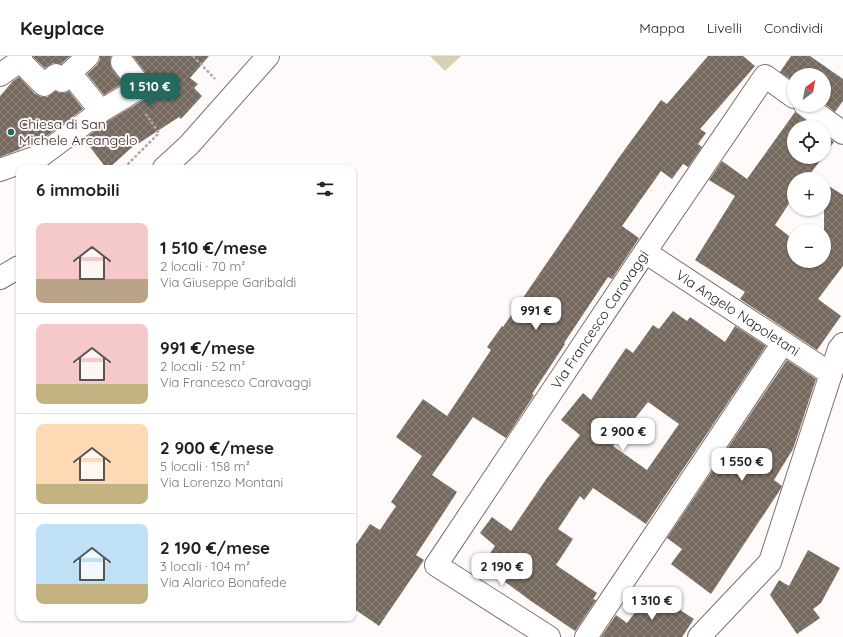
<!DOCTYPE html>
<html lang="it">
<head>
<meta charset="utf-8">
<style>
	body { margin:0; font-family:Quicksand,sans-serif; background:#f2f2f2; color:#202124; height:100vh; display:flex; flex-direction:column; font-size:15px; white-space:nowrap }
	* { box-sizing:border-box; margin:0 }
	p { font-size:13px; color:#757577 }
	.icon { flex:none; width:22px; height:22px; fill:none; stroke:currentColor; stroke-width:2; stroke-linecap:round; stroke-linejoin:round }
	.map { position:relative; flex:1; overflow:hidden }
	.panel { position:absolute; left:16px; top:109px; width:340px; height:456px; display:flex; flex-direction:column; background:#fff; border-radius:8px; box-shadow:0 1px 3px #0004 }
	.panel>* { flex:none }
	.needle { width:26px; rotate:32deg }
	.controls { position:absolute; left:787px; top:12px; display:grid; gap:8px }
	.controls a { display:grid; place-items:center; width:44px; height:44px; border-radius:50%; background:#fff; box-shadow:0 1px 3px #0004; font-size:20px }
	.price { position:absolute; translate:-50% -34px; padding:0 9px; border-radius:8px; background:#fff; color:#222; font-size:13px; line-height:26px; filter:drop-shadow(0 1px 2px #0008) }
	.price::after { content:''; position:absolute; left:50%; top:24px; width:12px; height:9px; margin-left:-6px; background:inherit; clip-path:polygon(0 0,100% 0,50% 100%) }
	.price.selected { background:#23695d; color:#fff }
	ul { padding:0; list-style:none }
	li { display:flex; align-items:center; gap:12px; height:100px; padding:0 20px }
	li+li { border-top:1px solid #e0e0e0 }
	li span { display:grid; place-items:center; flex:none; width:112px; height:80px; border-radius:8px; color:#555 }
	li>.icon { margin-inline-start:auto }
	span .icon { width:48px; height:48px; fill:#fffc; stroke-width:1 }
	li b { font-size:17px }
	h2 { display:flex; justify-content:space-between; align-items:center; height:48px; padding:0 20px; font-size:17px }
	header { display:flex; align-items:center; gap:24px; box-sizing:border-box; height:56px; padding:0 20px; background:#fff; border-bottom:1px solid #e0e0e0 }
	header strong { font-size:19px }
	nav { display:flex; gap:22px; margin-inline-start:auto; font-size:14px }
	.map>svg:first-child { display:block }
	.pitch { fill:#d9cfb3 }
	.building { fill:url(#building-cross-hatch); fill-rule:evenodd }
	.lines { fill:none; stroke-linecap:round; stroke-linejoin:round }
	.minor-casing { stroke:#806e6b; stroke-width:24 }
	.path { stroke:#afaaa9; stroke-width:2.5; stroke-dasharray:3 2; stroke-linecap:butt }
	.minor { stroke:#fff; stroke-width:22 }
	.poi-dot { fill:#23695d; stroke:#fefaf9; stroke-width:1.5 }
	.labels { text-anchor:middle; stroke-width:4; stroke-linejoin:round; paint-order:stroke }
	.poi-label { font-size:14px; fill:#2f2826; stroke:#fefaf9; text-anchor:start }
	.street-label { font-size:14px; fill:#2f2826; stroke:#fefaf9 }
</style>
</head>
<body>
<header>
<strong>Keyplace</strong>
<nav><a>Mappa</a><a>Livelli</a><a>Condividi</a></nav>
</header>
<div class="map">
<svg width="843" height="581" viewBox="0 0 843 581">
	<defs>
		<pattern id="building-cross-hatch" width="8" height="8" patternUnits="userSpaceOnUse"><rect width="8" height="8" fill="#76695e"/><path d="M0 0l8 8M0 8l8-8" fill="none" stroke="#8c827b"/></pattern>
	</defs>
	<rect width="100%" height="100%" fill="#fefaf9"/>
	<path class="pitch" d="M 430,0 L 461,0 L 445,15 Z"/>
	<g class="building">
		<path d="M 34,0 L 70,0 L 61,8 L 53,7 L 45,12 L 33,1 Z"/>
		<path d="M 100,0 L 111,0 L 110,7 L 112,13 L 123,27 L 104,39 L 87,18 L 97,9 L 100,4 Z"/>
		<path d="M 133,0 L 209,0 L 190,22 L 198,28 L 194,32 L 202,40 L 181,63 L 179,61 L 130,93 L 109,112 L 106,112 L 84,83 L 108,65 L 147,42 L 152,37 L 153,30 L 151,24 Z"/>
		<path d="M 708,0 L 743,0 L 755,10 L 700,73 L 706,77 L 698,88 L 702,91 L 688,111 L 683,108 L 672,123 L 661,115 L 622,170 L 639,182 L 612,223 L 608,221 L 564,287 L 565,288 L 532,338 L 534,339 L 506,382 L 473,361 L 432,419 L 457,436 L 416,499 L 424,504 L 379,570 L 353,552 L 353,493 L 370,468 L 380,474 L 396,450 L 391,446 L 422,400 L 396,381 L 423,343 L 447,360 L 491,294 L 487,291 L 502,270 L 503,271 L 620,100 L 661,44 L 667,48 Z"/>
		<path d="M 791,0 L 810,0 L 843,23 L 843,45 L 835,56 L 824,47 L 824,19 L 794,19 L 794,26 L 780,16 Z"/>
		<path d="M 19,21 L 35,38 L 41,41 L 47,41 L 56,35 L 59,37 L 65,37 L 69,35 L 83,53 L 36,88 L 32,89 L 30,87 L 18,94 L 0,101 L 0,40 L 13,25 Z"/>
		<path d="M 795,56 L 814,71 L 794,71 L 794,101 L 823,101 L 810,118 L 818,123 L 794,123 L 794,140 L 775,169 L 794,184 L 794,205 L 824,206 L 824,154 L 822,153 L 824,153 L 824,127 L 843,139 L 843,210 L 818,243 L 841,260 L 817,294 L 749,249 L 740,243 L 745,236 L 695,204 L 735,140 L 709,124 L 722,105 L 747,123 Z"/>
		<path d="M 824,79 L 834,86 L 824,99 Z"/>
		<path d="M 673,255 L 687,265 L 690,261 L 725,286 L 735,270 L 766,290 L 646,468 L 593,432 L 584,444 L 580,440 L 558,473 L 573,483 L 556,509 L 597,537 L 593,543 L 596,544 L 575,575 L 531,545 L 482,509 L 495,490 L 480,477 L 492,461 L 511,475 L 547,422 L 580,379 L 561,364 L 583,337 L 591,344 L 626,292 L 633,297 L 653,269 L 659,273 ZM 648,346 L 679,368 L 647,414 L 613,390 Z"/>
		<path d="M 787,304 L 816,323 L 793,393 L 774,424 L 782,430 L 780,434 L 711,538 L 671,508 L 682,493 L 667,482 Z"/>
		<path d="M 808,494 L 840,512 L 821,547 L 813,553 L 820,562 L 797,578 L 770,539 L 779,524 L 789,530 Z"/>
		<path d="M 651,535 L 694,563 L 682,581 L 601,581 L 616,559 L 627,567 Z"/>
	</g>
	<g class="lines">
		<g class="minor-casing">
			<g id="minor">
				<path d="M 20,5 L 44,29 L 56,19 L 62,25 L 70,17 L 101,55 L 141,31 L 122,6"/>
				<path d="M 70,17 L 88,0"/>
				<path d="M 0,19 L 20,5 L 21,0"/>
				<path d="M 805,49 L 843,77"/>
				<path d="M 164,112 L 189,89 L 268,0"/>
				<path d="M 0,114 L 42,99 L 101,55"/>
				<path id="s1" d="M 645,196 L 831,318"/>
				<path d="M 0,222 L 19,211"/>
				<path id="s2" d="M 549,581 L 436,509 L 645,196 L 765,20 L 794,41"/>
				<path d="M 586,581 L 783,287"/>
				<path d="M 699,581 L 770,506 L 839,293 L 843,288"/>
			</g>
		</g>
		<g class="path">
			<path d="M 193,0 L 215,23"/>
			<path d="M 124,112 L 159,77 L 145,57"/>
		</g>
		<use href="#minor" class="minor"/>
	</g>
	<circle class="poi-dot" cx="11" cy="76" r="4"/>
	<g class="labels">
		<g class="poi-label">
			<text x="19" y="73">Chiesa di San<tspan x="19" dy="16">Michele Arcangelo</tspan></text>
		</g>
		<g class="street-label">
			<text dy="5" stroke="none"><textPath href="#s1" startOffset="111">Via Angelo Napoletani</textPath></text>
			<text dy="5" stroke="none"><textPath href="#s2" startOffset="429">Via Francesco Caravaggi</textPath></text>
		</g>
	</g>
</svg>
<div class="controls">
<a><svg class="needle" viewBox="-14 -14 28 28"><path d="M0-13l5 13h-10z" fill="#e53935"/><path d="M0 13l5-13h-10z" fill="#757577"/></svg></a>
<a><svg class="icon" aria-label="locate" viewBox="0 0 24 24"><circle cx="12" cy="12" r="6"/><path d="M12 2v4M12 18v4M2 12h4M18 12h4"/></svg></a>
<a>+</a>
<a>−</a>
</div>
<b class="price selected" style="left:150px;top:51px">1 510 €</b>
<b class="price" style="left:536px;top:275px">991 €</b>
<b class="price" style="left:623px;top:396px">2 900 €</b>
<b class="price" style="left:742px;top:426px">1 550 €</b>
<b class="price" style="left:502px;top:531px">2 190 €</b>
<b class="price" style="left:652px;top:565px">1 310 €</b>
<section class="panel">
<h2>6 immobili<svg class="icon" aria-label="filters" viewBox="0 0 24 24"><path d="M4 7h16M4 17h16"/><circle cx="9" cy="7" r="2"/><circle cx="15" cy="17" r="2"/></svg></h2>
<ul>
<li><span style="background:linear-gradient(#f6c9c9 70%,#b9a48a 0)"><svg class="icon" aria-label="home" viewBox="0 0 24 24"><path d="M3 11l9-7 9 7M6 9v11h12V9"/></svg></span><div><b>1 510 €/mese</b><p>2 locali · 70 m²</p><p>Via Giuseppe Garibaldi</p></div></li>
<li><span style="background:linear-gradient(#f6c9c9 75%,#c2b280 0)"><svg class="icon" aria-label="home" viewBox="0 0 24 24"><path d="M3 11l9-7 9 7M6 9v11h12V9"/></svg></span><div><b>991 €/mese</b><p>2 locali · 52 m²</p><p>Via Francesco Caravaggi</p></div></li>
<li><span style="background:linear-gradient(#ffd9b3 75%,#c2b280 0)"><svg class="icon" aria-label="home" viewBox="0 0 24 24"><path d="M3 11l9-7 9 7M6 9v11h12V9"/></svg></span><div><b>2 900 €/mese</b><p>5 locali · 158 m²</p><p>Via Lorenzo Montani</p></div></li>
<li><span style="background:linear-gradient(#bfe0f5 75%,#c2b280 0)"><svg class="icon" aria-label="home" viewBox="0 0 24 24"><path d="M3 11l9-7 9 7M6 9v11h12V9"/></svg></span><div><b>2 190 €/mese</b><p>3 locali · 104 m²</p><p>Via Alarico Bonafede</p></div></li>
</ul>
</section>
</div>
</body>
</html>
